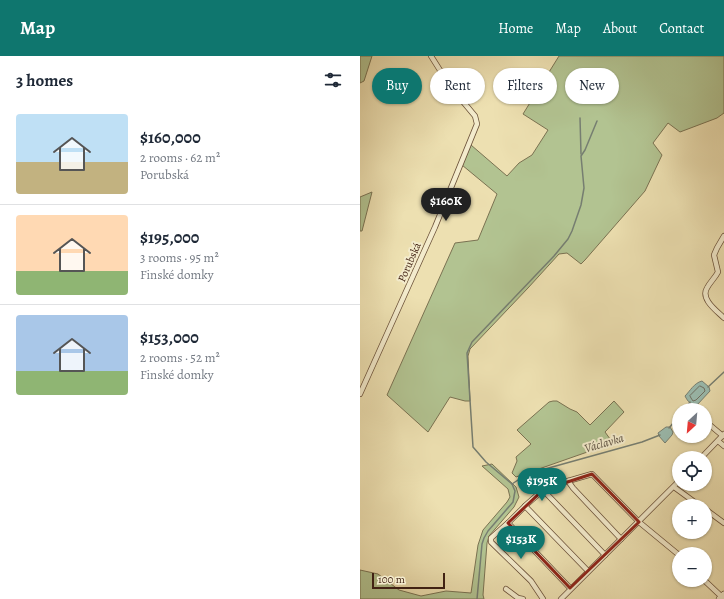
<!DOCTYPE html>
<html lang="en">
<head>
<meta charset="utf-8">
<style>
	body { margin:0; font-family:Alegreya,serif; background:#f6f6f7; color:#1f2937; height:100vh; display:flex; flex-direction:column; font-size:15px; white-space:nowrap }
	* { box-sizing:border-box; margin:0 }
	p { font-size:13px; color:#747a83 }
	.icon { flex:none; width:22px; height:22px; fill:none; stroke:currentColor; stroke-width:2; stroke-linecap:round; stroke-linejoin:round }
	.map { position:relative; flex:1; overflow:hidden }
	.drawer { display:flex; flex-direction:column; background:#fff; width:360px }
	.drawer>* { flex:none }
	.banner { position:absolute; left:12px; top:12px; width:292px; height:36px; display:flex; gap:8px }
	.needle { width:26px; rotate:206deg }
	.controls { position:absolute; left:312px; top:347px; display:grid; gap:8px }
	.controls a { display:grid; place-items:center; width:40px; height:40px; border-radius:50%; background:#fff; box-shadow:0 1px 3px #0004; font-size:20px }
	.scale { position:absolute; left:12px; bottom:10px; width:73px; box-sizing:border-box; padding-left:4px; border:2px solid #412213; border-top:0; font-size:11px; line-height:14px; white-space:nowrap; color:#412213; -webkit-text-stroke:3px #f3ebcc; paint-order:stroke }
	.price { position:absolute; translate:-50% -34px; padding:0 9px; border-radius:14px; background:#0f766e; color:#fff; font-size:13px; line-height:26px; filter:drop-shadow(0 1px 2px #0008) }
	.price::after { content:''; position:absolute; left:50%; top:24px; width:12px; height:9px; margin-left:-6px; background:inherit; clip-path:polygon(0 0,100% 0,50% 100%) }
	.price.active { background:#222; color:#fff }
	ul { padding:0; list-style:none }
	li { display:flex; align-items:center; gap:12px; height:100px; padding:0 16px }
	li+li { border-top:1px solid #e0e1e3 }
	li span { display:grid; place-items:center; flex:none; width:112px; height:80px; border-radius:4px; color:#555 }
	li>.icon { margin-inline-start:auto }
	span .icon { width:48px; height:48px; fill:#fffc; stroke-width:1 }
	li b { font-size:17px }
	h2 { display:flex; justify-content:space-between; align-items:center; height:48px; padding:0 16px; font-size:17px }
	.pill { padding:0 14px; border-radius:18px; background:#fff; box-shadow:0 1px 3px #0004; font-size:14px; line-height:36px }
	.pill.active { background:#0f766e; color:#fff }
	header { display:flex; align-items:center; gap:24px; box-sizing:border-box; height:56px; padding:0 20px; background:#0f766e; color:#fff }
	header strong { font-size:19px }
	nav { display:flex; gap:22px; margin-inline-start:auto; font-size:14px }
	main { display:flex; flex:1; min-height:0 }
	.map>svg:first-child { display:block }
	.green { fill:#b2c391; stroke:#7a7252 }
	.water { fill:#9abcb0; stroke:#767e71 }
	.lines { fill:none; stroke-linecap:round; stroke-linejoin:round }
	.shore { stroke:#6e6f62; stroke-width:1 }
	.stream { stroke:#767e71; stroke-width:1.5 }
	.street-casing { stroke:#6c523a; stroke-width:6 }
	.secondary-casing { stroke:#412213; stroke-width:8 }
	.street { stroke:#f3ebcc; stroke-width:4.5 }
	.secondary { stroke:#f3ebcc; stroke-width:7 }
	.marked { fill:none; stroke:#8f2418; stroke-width:3; stroke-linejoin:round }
	.labels { text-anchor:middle; stroke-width:4; stroke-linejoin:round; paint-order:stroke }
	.street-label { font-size:11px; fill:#412213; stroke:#f3ebcc }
	.water-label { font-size:12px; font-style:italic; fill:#5c5042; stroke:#f3ebcc }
</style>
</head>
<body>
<header>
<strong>Map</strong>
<nav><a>Home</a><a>Map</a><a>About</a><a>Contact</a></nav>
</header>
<main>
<section class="drawer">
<h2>3 homes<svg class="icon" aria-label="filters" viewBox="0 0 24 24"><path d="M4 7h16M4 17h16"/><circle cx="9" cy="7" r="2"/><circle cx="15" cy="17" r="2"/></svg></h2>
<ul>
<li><span style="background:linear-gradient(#bfe0f5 60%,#c2b280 0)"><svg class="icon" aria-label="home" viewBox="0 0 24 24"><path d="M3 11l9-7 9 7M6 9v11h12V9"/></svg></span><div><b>$160,000</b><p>2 rooms · 62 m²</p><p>Porubská</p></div></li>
<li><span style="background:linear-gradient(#ffd9b3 70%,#8fb573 0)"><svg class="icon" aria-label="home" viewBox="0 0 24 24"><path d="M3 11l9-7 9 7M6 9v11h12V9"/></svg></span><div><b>$195,000</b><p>3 rooms · 95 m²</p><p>Finské domky</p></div></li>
<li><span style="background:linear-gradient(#a9c7e8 70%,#8fb573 0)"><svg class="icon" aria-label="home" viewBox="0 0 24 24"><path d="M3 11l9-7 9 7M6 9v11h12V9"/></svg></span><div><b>$153,000</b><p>2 rooms · 52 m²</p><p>Finské domky</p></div></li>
</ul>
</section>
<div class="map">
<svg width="364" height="543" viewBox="0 0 364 543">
	<rect width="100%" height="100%" fill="#ede0b1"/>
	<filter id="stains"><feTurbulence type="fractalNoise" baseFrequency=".005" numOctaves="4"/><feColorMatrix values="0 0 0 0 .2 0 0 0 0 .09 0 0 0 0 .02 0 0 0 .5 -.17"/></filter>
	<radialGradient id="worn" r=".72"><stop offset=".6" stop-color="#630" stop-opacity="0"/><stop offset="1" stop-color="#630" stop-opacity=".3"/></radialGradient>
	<g class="green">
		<path d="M 0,0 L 12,0 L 4,25 L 0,27 Z"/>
		<path d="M 199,0 L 364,0 L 364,57 L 357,62 L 320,76 L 308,67 L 293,87 L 302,99 L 285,135 L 225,204 L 221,208 L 207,197 L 199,198 L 168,232 L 110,293 L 108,300 L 110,345 L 105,345 L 90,341 L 68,376 L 27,339 L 95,187 L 118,184 L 137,138 L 102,109 L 111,89 L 147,120 L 159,107 L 172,99 L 188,74 L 163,58 Z"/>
		<path d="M 12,136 L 2,175 L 0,175 L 0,141 Z"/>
		<path d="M 193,345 L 197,345 L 210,353 L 217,356 L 230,369 L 254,345 L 264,356 L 245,376 L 253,387 L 156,421 L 152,417 L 157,405 L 156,401 L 171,388 L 157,374 L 189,346 Z"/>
		<path d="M 132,408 L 156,431 L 159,441 L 154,451 L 129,480 L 127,487 L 123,539 L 124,543 L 0,543 L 0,514 L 18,518 L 39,534 L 61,540 L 86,535 L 111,537 L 118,489 L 123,474 L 147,446 L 150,441 L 148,433 L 122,410 Z"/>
	</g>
	<g class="water">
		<path d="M 342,325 L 349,331 L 350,335 L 337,349 C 331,349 328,346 325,340 C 330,335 334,327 342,325 Z"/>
		<path d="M 306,371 L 310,371 L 313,376 L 312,379 L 305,387 L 299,380 L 298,377 Z"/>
	</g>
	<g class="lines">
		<path class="shore" d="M 340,330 L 344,332 L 345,335 L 336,344 L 333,345 L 331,342 L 330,340 Z"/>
		<g class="stream">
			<path d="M 220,62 L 221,98"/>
			<path d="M 348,331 L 364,316"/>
			<path d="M 324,354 L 330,346"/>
			<path d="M 309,372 L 319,360"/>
			<path d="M 152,428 L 126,406 L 113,391 L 107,297 L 112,286 L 194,200 L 208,183 L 212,175 L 221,149 L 224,132 L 221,100 L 225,94 L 237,65"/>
			<path d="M 117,543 L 122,488 L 124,482 L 128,475 L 153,446 L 155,435 L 152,428 L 167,418 L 282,386 L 300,379"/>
		</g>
		<g class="street-casing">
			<g id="street">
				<path d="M 364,180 L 357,192 L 354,199 L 358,216 C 355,222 350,226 347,232 C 340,243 357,255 364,262"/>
				<path d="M 0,338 L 75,171 L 117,68 L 115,60 L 90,30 L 71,0"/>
				<path d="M 345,365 L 363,380"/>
				<path d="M 358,385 L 364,390"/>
				<path d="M 341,402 L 364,378"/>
				<path d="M 208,425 L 213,432 L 261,483"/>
				<path d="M 314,431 L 340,450"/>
				<path d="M 183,434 L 245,499"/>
				<path d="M 165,450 L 228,515"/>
				<path d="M 345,453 L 364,467"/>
				<path d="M 148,467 L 131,482 L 131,486 L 171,525 L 183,543"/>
				<path d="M 344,524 L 362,541"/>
				<path d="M 210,532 L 148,467 L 166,449 L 183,434 L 208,425 L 232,418 L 279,466 L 319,499"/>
				<path d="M 146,533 L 158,542 L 163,543"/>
				<path d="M 201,543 L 319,425"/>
			</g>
		</g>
		<g class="secondary-casing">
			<path id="secondary" d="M 360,543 L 364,539"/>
		</g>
		<use href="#street" class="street"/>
		<use href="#secondary" class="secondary"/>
	</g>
	<path class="marked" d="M 232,418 L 279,466 L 210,532 L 148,467 L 183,434 Z"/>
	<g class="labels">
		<g class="street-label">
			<text transform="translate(49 206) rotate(-66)" y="4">Porubská</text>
		</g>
		<g class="water-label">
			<text transform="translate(244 387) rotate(-16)" y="4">Václavka</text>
		</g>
	</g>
	<rect width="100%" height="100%" filter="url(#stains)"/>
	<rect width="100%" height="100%" fill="url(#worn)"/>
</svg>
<div class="controls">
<a><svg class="needle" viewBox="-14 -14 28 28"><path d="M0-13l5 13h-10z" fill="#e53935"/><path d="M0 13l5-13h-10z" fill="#747a83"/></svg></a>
<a><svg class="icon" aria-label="locate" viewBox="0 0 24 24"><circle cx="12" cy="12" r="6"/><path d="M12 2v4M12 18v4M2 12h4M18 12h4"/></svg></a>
<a>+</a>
<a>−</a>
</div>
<div class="scale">100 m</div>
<b class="price active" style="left:86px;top:166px">$160K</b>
<b class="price" style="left:182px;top:446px">$195K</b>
<b class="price" style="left:161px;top:504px">$153K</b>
<div class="banner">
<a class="pill active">Buy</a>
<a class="pill">Rent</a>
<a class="pill">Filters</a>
<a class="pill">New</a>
</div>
</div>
</main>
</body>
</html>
